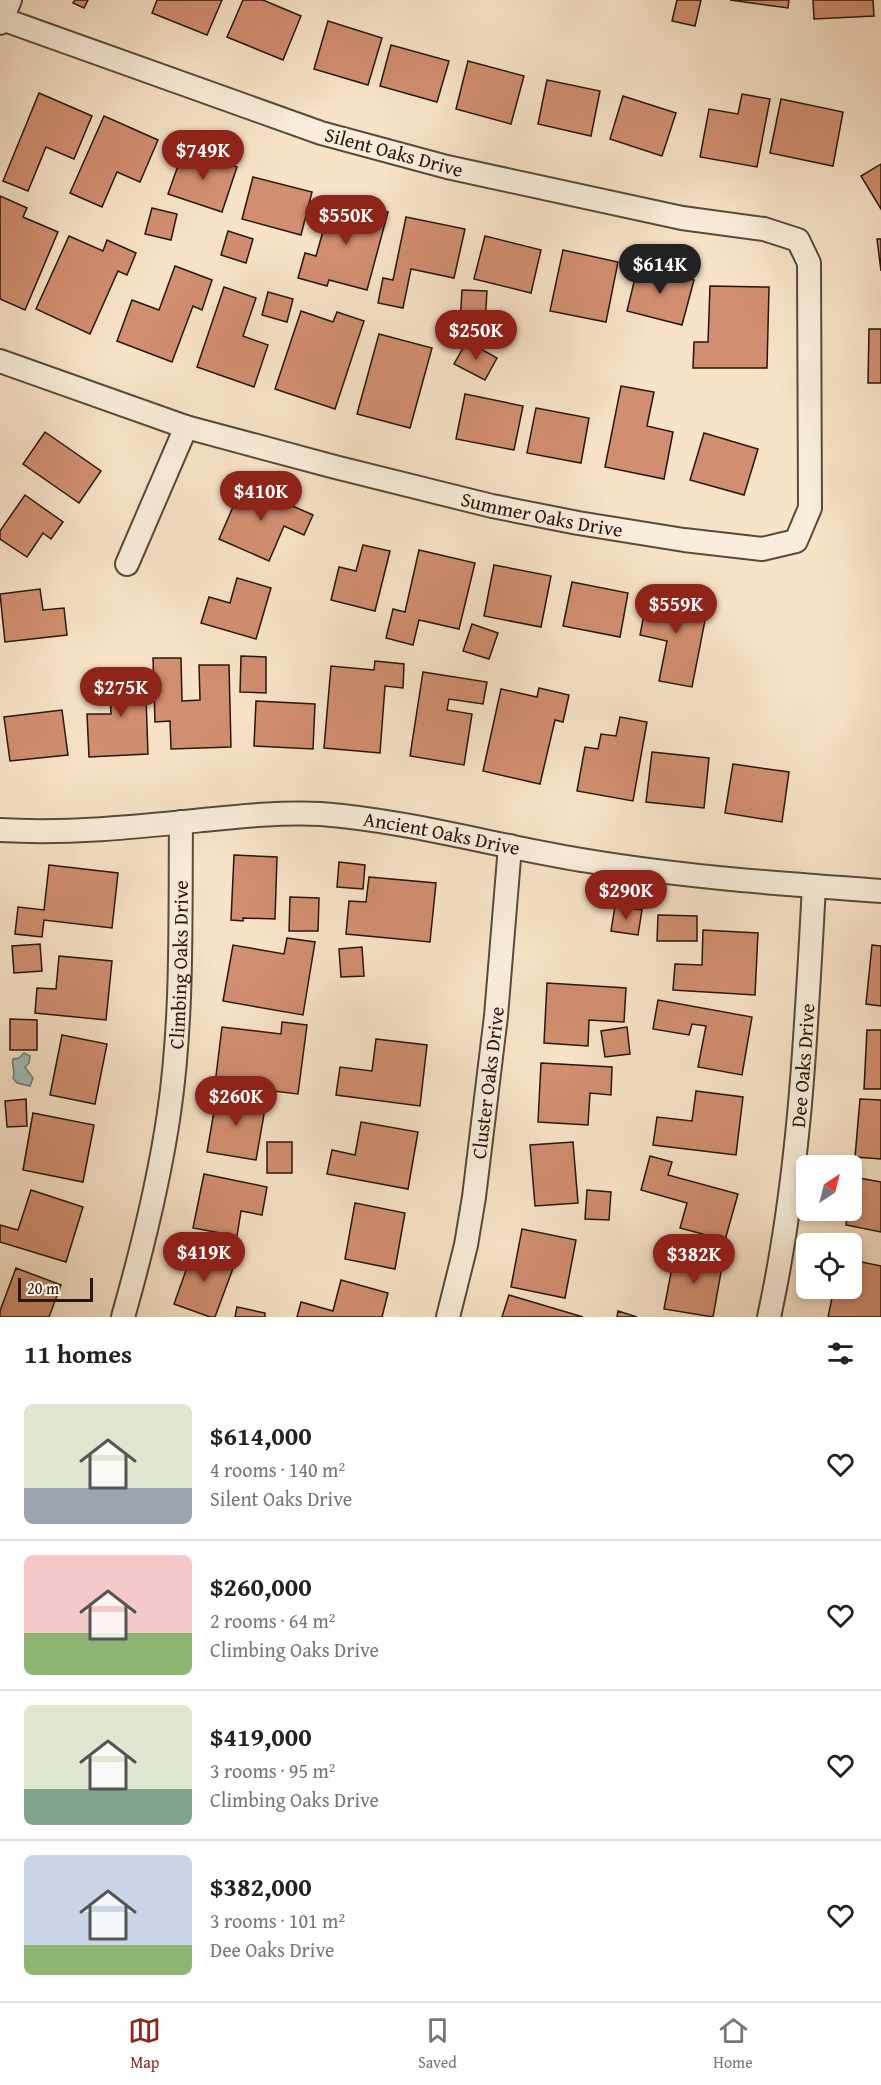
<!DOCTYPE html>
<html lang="en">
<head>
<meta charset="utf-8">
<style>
	body { margin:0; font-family:"Gentium Book Plus",serif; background:#f6f6f6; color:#222; height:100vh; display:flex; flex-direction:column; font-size:22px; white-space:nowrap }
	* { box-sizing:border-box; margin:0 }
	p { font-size:20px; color:#767676 }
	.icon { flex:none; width:33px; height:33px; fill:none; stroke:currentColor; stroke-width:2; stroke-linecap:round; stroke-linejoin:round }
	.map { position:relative; height:1317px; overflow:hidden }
	.details { display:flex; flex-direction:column; background:#fff; flex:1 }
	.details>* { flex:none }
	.needle { width:39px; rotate:35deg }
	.tools { position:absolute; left:796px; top:1155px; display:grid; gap:12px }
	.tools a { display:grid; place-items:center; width:66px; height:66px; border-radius:9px; background:#fff; box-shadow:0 3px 9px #0003; font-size:30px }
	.scale { position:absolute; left:18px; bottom:15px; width:75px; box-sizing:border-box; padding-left:6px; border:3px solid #261709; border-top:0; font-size:16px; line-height:21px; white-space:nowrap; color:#261709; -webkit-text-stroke:4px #faeddb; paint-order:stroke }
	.price { position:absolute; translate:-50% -51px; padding:0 14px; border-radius:21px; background:#8f2418; color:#fff; font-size:20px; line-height:39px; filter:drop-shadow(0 2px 3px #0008) }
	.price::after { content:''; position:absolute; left:50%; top:36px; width:18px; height:14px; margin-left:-9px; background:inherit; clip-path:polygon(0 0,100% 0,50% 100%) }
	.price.on { background:#222; color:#fff }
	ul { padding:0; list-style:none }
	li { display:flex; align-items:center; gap:18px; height:150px; padding:0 24px }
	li+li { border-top:2px solid #e0e0e0 }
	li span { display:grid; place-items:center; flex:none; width:168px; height:120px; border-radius:9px; color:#555 }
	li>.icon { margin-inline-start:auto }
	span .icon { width:72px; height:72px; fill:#fffc; stroke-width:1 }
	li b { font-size:26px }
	h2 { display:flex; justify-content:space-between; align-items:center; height:72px; padding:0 24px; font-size:26px }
	.tabs { display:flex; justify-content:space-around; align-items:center; height:84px; border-top:2px solid #e0e0e0; background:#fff; font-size:16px; color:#767676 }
	.tabs a { display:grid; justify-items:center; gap:3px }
	.tabs .on { color:#8f2418 }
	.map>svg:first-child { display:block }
	.water { fill:#9fbdbd; stroke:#6f7b75; stroke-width:1.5 }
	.building { fill:#d18e70; stroke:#261709; stroke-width:1.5 }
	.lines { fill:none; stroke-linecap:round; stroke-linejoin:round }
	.minor-casing { stroke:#5a4a39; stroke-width:26 }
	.minor { stroke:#faeddb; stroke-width:22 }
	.labels { text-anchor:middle; stroke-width:4.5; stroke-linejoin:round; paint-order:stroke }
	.street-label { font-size:20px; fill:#261709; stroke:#faeddb }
</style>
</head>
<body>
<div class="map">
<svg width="881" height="1317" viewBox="0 0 881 1317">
	<rect width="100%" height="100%" fill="#f8e3c8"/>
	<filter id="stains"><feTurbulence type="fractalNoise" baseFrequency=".00333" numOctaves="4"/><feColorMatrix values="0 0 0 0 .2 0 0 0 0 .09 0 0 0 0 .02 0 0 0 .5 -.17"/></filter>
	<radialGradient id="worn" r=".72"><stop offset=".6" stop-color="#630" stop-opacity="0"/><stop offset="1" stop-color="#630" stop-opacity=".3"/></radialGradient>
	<path class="water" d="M 24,1053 L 30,1056 L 29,1063 L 25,1067 L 33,1078 L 30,1086 L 17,1083 L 13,1078 C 16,1071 11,1066 13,1059 L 19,1058 Z"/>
	<g class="building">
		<path d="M 75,0 L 88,0 L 84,8 L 73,3 Z"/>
		<path d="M 157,0 L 222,0 L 207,35 L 152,13 Z"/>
		<path d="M 243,0 L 263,0 L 301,16 L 283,60 L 227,37 Z"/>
		<path d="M 677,0 L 701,0 L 695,26 L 672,21 Z"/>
		<path d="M 730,0 L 789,0 L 788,8 Z"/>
		<path d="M 813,0 L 873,0 L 874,16 L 814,19 Z"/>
		<path d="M 328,21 L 382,38 L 368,85 L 314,69 Z"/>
		<path d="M 391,45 L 449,61 L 437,102 L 380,86 Z"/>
		<path d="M 468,61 L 524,76 L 511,124 L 456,109 Z"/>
		<path d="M 547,80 L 600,91 L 591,136 L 538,124 Z"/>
		<path d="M 39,93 L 92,116 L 74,159 L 46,147 L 28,191 L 3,181 Z"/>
		<path d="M 742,94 L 770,99 L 757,167 L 700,157 L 709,109 L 738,114 Z"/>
		<path d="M 623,96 L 676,113 L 662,156 L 610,139 Z"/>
		<path d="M 781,99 L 843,112 L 833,166 L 770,153 Z"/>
		<path d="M 104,116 L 158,140 L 140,182 L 117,172 L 102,207 L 70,193 Z"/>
		<path d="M 184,149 L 237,167 L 222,212 L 168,194 Z"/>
		<path d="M 881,164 L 881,209 L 861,176 Z"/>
		<path d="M 253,177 L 312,192 L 301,235 L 242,219 Z"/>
		<path d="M 0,196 L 27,208 L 23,217 L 58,232 L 25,310 L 0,299 Z"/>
		<path d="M 333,196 L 388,212 L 367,290 L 329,280 L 327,286 L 298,278 L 305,253 L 316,256 Z"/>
		<path d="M 152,208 L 177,214 L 171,240 L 145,234 Z"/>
		<path d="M 406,217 L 465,229 L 454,278 L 411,269 L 403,308 L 378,303 L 383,278 L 393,280 Z"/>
		<path d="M 228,231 L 253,239 L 246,263 L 221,255 Z"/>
		<path d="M 69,236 L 103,251 L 107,240 L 136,253 L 127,275 L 118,271 L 90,334 L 36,309 Z"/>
		<path d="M 485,236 L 541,250 L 531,293 L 474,279 Z"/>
		<path d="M 877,239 L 881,239 L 881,271 Z"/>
		<path d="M 563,250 L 618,262 L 606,322 L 550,311 Z"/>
		<path d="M 175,266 L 212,280 L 202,310 L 193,306 L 172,362 L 117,341 L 132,300 L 159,310 Z"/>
		<path d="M 638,266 L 694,280 L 682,325 L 627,311 Z"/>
		<path d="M 710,286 L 769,287 L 767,368 L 693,368 L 694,342 L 708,342 Z"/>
		<path d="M 224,287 L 256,298 L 243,336 L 268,345 L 254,387 L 197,367 Z"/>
		<path d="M 462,290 L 487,291 L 485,324 L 460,323 Z"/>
		<path d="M 268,292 L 293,299 L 287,322 L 262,315 Z"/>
		<path d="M 301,311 L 333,322 L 337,312 L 364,321 L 335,409 L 275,389 Z"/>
		<path d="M 869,329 L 881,329 L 881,383 L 868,383 Z"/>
		<path d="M 379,334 L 432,348 L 410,428 L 357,414 Z"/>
		<path d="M 467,341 L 497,358 L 485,380 L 454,364 Z"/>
		<path d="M 621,386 L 654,392 L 647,426 L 673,432 L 664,479 L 605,467 Z"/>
		<path d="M 465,394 L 523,406 L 514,450 L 456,439 Z"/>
		<path d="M 536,408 L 589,418 L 581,463 L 527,453 Z"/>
		<path d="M 45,432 L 101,471 L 79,503 L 23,464 Z"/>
		<path d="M 704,433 L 758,449 L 744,495 L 690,480 Z"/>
		<path d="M 243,484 L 313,515 L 304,535 L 284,526 L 269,561 L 219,539 Z"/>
		<path d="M 25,495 L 63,522 L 51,539 L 43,533 L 27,557 L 0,539 L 0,531 Z"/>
		<path d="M 363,545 L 390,551 L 375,611 L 331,600 L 339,567 L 356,571 Z"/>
		<path d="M 419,550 L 475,563 L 459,629 L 419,620 L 413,645 L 386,638 L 393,609 L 405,612 Z"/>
		<path d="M 494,565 L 551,576 L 541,627 L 484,616 Z"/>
		<path d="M 237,578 L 271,588 L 256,639 L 201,623 L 209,597 L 230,603 Z"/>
		<path d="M 572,582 L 628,593 L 620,637 L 563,626 Z"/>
		<path d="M 40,589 L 43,610 L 64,608 L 67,635 L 5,642 L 0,594 Z"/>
		<path d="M 648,594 L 708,605 L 692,687 L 659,681 L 667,641 L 640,635 Z"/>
		<path d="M 472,624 L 498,633 L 489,659 L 463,651 Z"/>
		<path d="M 241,656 L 266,657 L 266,693 L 240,692 Z"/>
		<path d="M 153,658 L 181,658 L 182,701 L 200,700 L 199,665 L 229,665 L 231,747 L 171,749 L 170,721 L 155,722 Z"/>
		<path d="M 375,661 L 404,664 L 403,688 L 385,686 L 380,753 L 324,748 L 331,666 L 374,670 Z"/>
		<path d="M 145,670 L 148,754 L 89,757 L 87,714 L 111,714 L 109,672 Z"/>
		<path d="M 423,672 L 487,682 L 483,704 L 449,699 L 447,710 L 472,714 L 464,765 L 410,756 Z"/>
		<path d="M 539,688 L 569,695 L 563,722 L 555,720 L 540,784 L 483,771 L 501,689 L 537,697 Z"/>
		<path d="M 256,701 L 315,704 L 313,749 L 254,746 Z"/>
		<path d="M 62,710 L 68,755 L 10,761 L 4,717 Z"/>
		<path d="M 620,717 L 647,722 L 633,801 L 577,791 L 585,747 L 598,749 L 601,734 L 616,736 Z"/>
		<path d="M 652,752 L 709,758 L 704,808 L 646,802 Z"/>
		<path d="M 733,764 L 789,772 L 782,822 L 725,813 Z"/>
		<path d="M 234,855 L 277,857 L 275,919 L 243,918 L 243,921 L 231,920 Z"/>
		<path d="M 339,862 L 365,865 L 363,889 L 337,887 Z"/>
		<path d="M 49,865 L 118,873 L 112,928 L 44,920 L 42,937 L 15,934 L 18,907 L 44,910 Z"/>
		<path d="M 369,877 L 436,883 L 430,942 L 346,934 L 349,901 L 366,902 Z"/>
		<path d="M 290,897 L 319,898 L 318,931 L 289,931 Z"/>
		<path d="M 615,906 L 642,910 L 638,935 L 611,931 Z"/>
		<path d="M 658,915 L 697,916 L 697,941 L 657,941 Z"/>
		<path d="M 703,930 L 758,933 L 755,995 L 673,990 L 675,964 L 702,965 Z"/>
		<path d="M 287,938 L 315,942 L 303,1015 L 223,1001 L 233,945 L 284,954 Z"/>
		<path d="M 40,944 L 42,971 L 14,973 L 12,946 Z"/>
		<path d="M 872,945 L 881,946 L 881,1006 L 866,1004 Z"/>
		<path d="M 362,947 L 364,976 L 341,977 L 339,949 Z"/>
		<path d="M 59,956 L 112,961 L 106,1020 L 35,1013 L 37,988 L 56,989 Z"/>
		<path d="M 547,983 L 626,988 L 624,1022 L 589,1020 L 588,1046 L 544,1043 Z"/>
		<path d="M 658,1000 L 752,1017 L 742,1075 L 698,1067 L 706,1026 L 692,1024 L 689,1035 L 653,1029 Z"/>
		<path d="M 10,1019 L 37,1020 L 37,1050 L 10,1050 Z"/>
		<path d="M 282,1022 L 307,1025 L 298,1094 L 215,1084 L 222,1027 L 281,1034 Z"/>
		<path d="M 627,1027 L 630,1054 L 605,1057 L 601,1031 Z"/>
		<path d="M 867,1030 L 881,1030 L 881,1089 L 864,1089 Z"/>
		<path d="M 62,1035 L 107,1044 L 95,1104 L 50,1095 Z"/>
		<path d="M 376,1039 L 427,1045 L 420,1106 L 336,1095 L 340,1067 L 372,1071 Z"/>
		<path d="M 541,1063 L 612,1067 L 611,1095 L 590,1093 L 588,1125 L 538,1122 Z"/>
		<path d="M 696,1091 L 743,1097 L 736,1155 L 653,1145 L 657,1117 L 692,1121 Z"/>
		<path d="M 217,1094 L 266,1103 L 256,1160 L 207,1152 Z"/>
		<path d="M 26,1099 L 27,1126 L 7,1127 L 5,1101 Z"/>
		<path d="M 860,1099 L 881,1100 L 881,1159 L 855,1157 Z"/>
		<path d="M 33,1113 L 94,1125 L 83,1182 L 23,1170 Z"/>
		<path d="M 361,1122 L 418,1132 L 408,1189 L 327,1174 L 332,1150 L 355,1155 Z"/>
		<rect x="267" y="1142" width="25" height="31"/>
		<path d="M 573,1142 L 578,1203 L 535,1206 L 530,1145 Z"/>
		<path d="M 650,1156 L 672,1162 L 668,1175 L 738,1194 L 725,1240 L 680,1228 L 687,1203 L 641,1190 Z"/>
		<path d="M 204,1174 L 267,1187 L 262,1215 L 241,1211 L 237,1236 L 193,1228 Z"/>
		<path d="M 854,1177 L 881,1182 L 881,1232 L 846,1225 L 848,1210 L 852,1210 Z"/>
		<path d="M 31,1190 L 83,1207 L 66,1262 L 0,1242 L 0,1225 L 18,1230 Z"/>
		<path d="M 587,1190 L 611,1192 L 609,1220 L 585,1219 Z"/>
		<path d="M 355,1203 L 405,1213 L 395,1269 L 345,1259 Z"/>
		<path d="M 522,1229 L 576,1240 L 565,1298 L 511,1287 Z"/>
		<path d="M 194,1248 L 235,1263 L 215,1317 L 210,1317 L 174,1304 Z"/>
		<path d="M 675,1252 L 723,1261 L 713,1317 L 664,1309 Z"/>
		<path d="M 852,1260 L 881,1266 L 881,1317 L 828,1317 L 834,1288 L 852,1288 Z"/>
		<path d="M 16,1268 L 61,1285 L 49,1317 L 0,1317 L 0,1311 Z"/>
		<path d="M 341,1280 L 388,1293 L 382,1317 L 297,1317 L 301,1302 L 333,1311 Z"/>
		<path d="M 509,1295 L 583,1317 L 502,1317 Z"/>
		<path d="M 237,1307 L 265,1313 L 265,1317 L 235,1317 Z"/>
		<path d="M 618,1311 L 637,1317 L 617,1317 Z"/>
	</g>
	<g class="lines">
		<g class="minor-casing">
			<g id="minor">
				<path d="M 0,23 L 10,0"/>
				<path id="s1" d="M 0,361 L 186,427 L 335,467 L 492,506 L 578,523 L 684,540 L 762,549 L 796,541 L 810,508 L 809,263 L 798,240 L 764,229 L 682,218 L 447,167 L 321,133 L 2,19"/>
				<path d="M 127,564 L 186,427"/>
				<path id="s2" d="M 0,830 C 68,834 135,827 203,820 C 242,816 282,812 321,814 C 411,821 499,847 588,861 C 685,877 783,884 881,891"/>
				<path id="s3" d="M 123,1317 C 142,1250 159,1182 169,1113 C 183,1017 180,919 181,822"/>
				<path id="s4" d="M 448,1317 L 466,1245 L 474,1197 L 496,1016 L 510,846"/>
				<path id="s5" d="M 769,1317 C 800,1175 806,1031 814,886"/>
			</g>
		</g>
		<use href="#minor" class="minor"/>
	</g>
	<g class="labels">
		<g class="street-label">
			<text transform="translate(394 152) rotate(15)" y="7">Silent Oaks Drive</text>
			<text dy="7" stroke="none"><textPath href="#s1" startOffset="564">Summer Oaks Drive</textPath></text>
			<text dy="7" stroke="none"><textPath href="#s2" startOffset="444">Ancient Oaks Drive</textPath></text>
			<text dy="7" stroke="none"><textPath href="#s3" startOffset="358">Climbing Oaks Drive</textPath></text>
			<text dy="7" stroke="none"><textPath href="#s5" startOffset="254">Dee Oaks Drive</textPath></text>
			<text dy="7" stroke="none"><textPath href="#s4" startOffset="238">Cluster Oaks Drive</textPath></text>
		</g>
	</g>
	<rect width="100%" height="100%" filter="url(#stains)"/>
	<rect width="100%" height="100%" fill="url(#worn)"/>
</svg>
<div class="tools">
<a><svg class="needle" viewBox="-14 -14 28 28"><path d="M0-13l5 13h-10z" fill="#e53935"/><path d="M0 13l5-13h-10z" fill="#767676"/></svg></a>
<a><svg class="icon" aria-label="locate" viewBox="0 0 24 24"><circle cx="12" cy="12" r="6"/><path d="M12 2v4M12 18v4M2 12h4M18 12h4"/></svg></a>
</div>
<div class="scale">20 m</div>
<b class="price" style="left:203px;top:181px">$749K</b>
<b class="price" style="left:346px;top:246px">$550K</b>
<b class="price on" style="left:660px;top:295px">$614K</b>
<b class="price" style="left:476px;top:361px">$250K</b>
<b class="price" style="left:261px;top:522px">$410K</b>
<b class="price" style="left:676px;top:635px">$559K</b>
<b class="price" style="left:121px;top:718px">$275K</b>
<b class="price" style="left:626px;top:921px">$290K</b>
<b class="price" style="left:236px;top:1127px">$260K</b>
<b class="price" style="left:204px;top:1283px">$419K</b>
<b class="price" style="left:694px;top:1285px">$382K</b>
</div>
<section class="details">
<h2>11 homes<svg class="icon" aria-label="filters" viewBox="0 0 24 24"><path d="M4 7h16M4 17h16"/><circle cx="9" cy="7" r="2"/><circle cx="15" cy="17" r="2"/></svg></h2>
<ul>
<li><span style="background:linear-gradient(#dfe7d0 70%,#9aa5b1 0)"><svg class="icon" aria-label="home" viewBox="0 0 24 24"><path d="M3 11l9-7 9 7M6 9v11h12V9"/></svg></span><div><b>$614,000</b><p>4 rooms · 140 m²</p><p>Silent Oaks Drive</p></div><svg class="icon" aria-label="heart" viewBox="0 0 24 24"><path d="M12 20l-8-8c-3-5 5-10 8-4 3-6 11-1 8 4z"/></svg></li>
<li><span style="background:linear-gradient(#f6c9c9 65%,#8fb573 0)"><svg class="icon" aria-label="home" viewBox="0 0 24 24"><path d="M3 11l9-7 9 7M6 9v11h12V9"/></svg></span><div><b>$260,000</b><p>2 rooms · 64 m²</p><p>Climbing Oaks Drive</p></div><svg class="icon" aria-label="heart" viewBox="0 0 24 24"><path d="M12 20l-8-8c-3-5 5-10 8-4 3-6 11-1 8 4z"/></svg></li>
<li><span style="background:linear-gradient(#dfe7d0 70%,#7fa58c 0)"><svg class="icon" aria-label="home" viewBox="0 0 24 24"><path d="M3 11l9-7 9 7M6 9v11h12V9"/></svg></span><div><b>$419,000</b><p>3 rooms · 95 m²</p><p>Climbing Oaks Drive</p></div><svg class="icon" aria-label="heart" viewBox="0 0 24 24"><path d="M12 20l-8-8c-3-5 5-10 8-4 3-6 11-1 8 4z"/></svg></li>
<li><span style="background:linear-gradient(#c9d6e8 75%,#8fb573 0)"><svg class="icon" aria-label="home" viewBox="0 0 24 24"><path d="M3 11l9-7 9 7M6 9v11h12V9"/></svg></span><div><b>$382,000</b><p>3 rooms · 101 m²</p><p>Dee Oaks Drive</p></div><svg class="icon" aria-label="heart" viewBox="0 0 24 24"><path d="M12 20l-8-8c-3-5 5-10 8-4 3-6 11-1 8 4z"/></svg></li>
</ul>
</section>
<nav class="tabs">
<a class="on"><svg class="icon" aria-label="map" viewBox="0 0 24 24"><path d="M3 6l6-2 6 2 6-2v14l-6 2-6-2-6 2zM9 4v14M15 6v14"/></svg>Map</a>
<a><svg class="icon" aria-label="saved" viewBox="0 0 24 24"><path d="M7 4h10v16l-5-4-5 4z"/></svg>Saved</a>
<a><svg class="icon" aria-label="home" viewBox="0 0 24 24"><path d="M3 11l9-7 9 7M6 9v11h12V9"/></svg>Home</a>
</nav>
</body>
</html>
